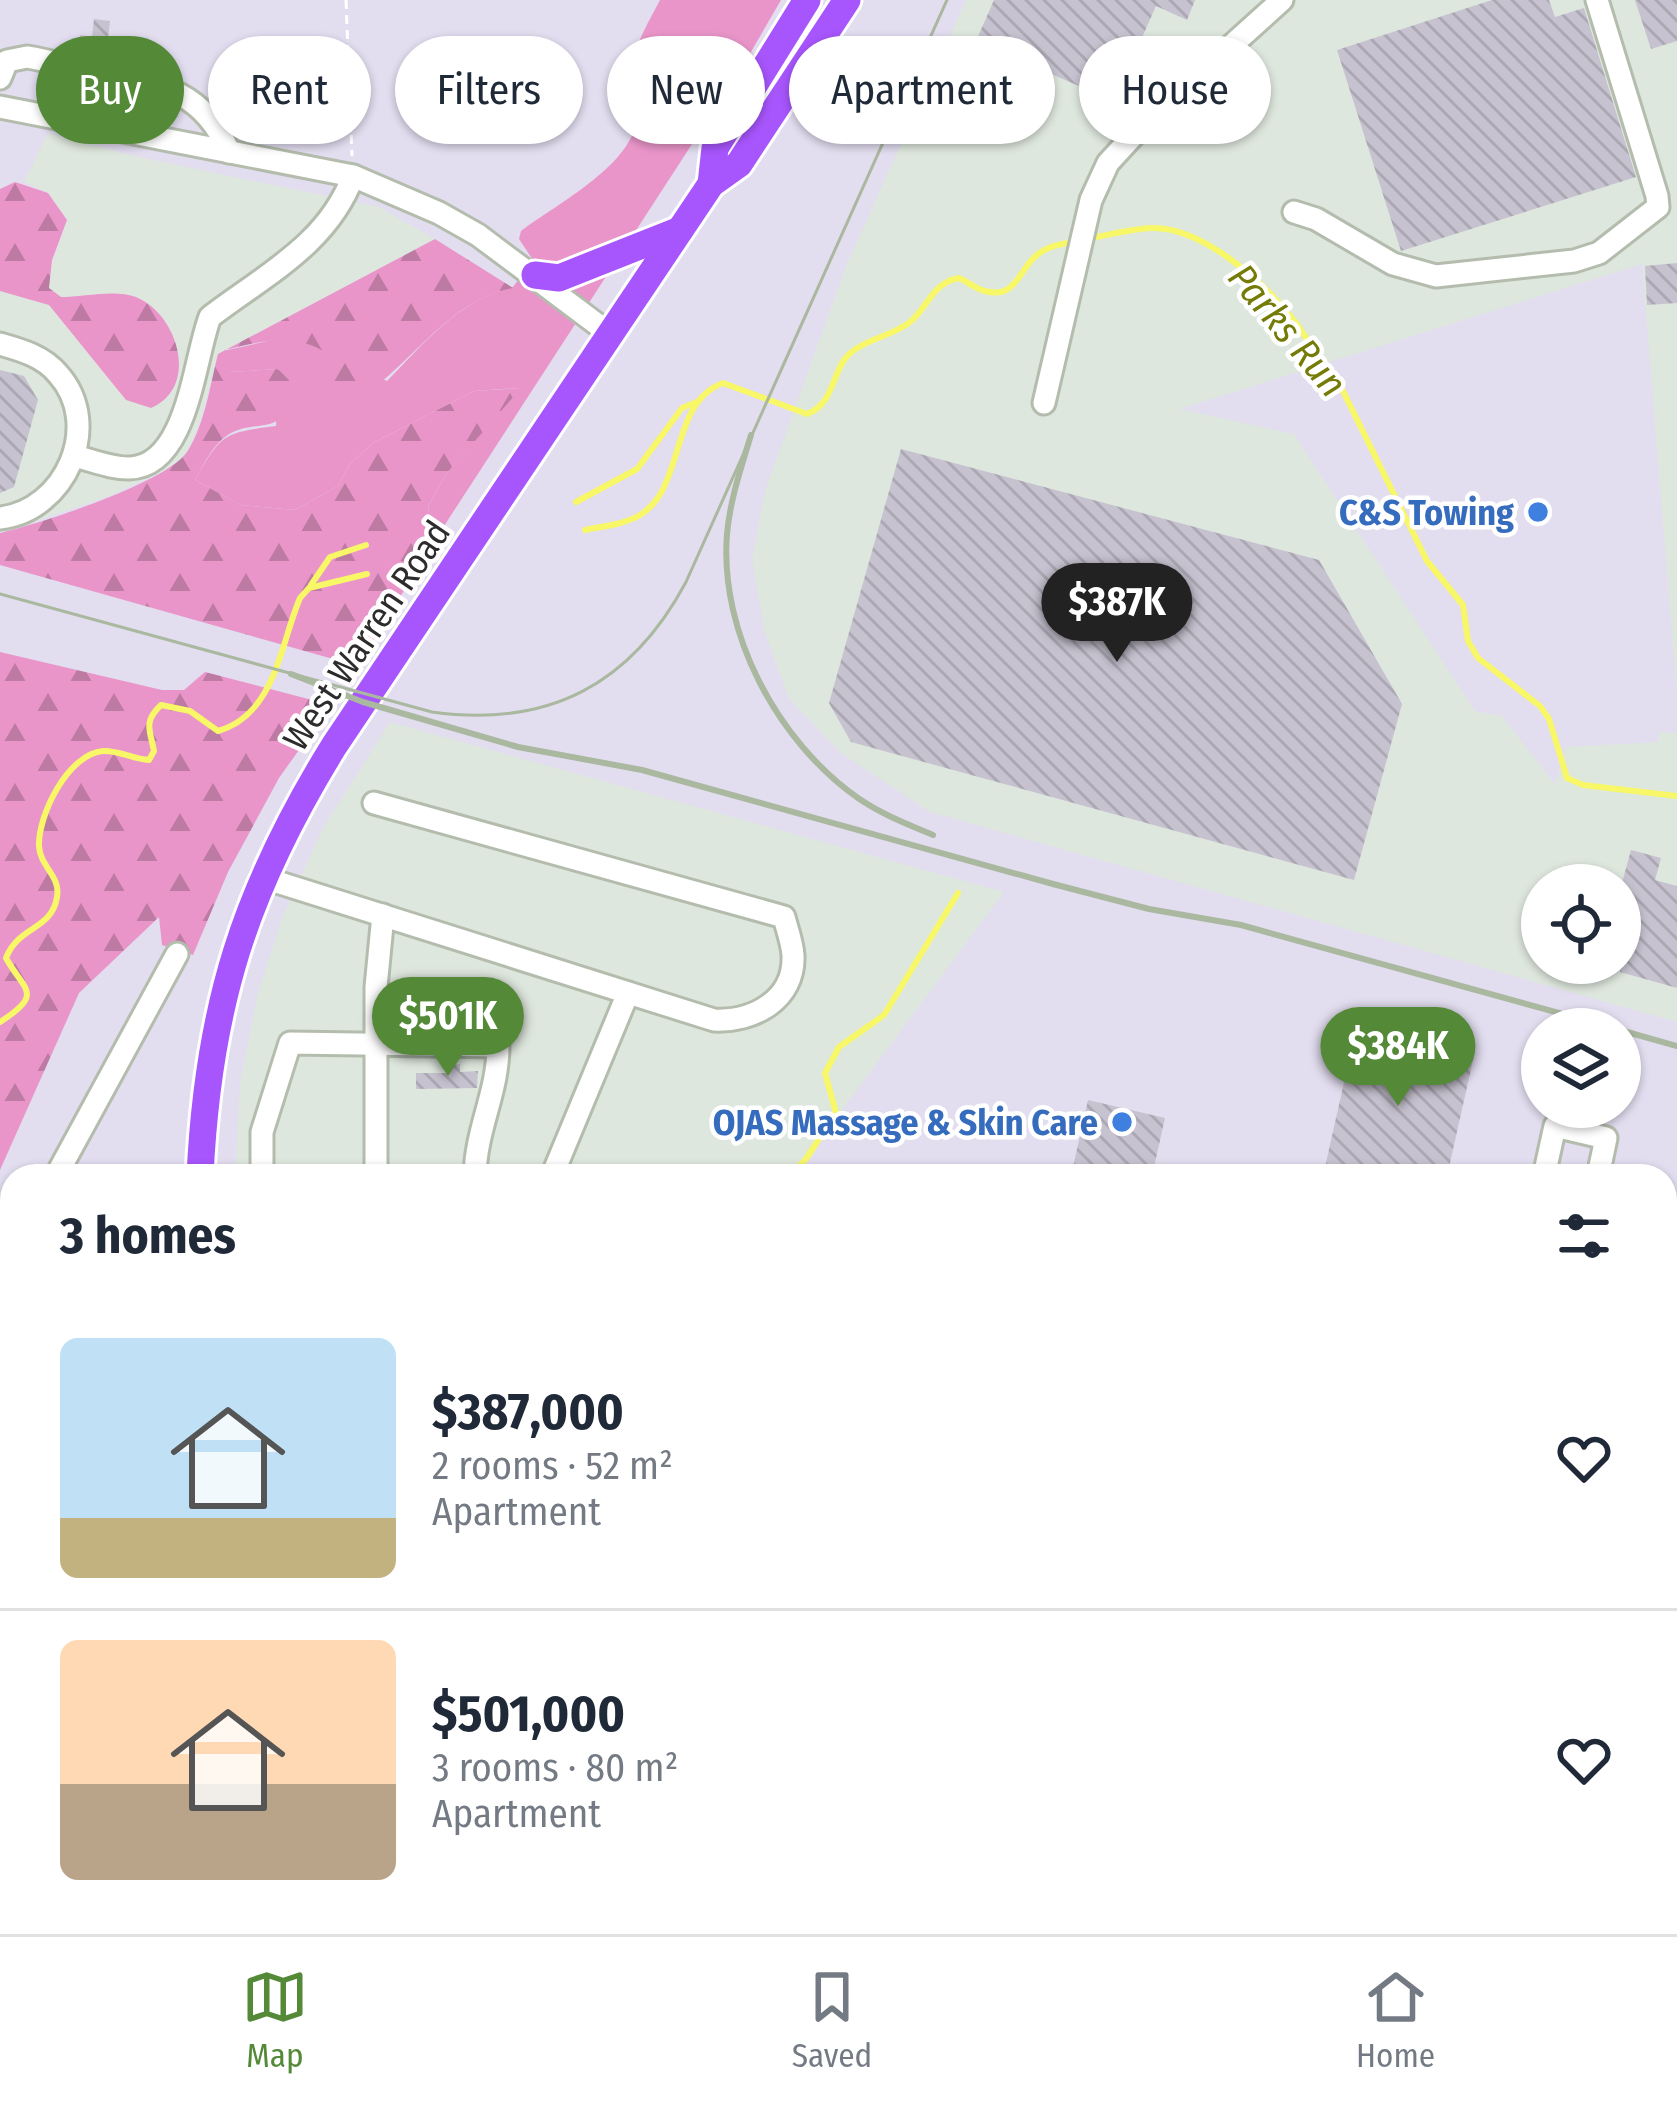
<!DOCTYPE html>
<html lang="en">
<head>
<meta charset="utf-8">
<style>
	body { margin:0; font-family:"Fira Sans Condensed",sans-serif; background:#f6f6f7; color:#1f2937; height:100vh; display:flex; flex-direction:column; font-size:45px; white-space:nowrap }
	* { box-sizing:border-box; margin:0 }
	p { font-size:39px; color:#747a83 }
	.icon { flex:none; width:66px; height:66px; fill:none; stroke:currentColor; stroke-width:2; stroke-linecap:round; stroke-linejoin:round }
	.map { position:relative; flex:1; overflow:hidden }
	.sheet { position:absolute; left:0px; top:1164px; width:1677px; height:771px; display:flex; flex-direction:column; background:#fff; border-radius:36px 36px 0 0; box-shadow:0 3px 9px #0004 }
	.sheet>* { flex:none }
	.hud { position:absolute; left:36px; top:36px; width:1605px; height:108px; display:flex; gap:24px }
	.tools { position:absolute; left:1521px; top:864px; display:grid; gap:24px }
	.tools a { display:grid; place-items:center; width:120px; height:120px; border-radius:50%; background:#fff; box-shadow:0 3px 9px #0004; font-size:60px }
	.price { position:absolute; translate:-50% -102px; padding:0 27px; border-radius:42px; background:#548938; color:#fff; font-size:39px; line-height:78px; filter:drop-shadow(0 3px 6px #0008) }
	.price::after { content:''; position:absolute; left:50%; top:72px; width:36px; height:27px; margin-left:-18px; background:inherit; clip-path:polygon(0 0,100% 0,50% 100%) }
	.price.selected { background:#222; color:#fff }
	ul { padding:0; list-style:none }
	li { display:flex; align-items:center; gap:36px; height:300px; padding:0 60px }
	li+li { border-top:3px solid #e0e1e3 }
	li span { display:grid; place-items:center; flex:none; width:336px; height:240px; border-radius:18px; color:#555 }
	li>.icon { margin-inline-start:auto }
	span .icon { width:144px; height:144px; fill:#fffc; stroke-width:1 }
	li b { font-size:51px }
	h2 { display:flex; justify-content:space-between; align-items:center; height:144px; padding:0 60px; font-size:51px }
	.tag { padding:0 42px; border-radius:54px; background:#fff; box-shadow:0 3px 9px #0004; font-size:42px; line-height:108px }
	.tag.selected { background:#548938; color:#fff }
	.tabs { display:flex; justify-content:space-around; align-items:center; height:168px; border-top:3px solid #e0e1e3; background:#fff; font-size:33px; color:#747a83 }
	.tabs a { display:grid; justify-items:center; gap:6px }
	.tabs .selected { color:#548938 }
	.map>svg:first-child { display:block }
	.industrial { fill:#dee7de; fill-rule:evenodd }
	.grass { fill:#e995c9 }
	.forest { fill:url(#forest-firs) }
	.park { fill:url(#park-tufts) }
	.pitch { fill:#f190e3 }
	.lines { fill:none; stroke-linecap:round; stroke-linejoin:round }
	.stream { stroke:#f8f768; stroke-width:6 }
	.building { fill:url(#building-back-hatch) }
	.minor-casing { stroke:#b4bdad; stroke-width:27 }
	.major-casing { stroke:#fff; stroke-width:33 }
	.path { stroke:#fff; stroke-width:3; stroke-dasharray:9 6; stroke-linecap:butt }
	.minor { stroke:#fff; stroke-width:21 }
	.major { stroke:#a755fc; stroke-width:27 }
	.tram { stroke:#a9b89f; stroke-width:3 }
	.rail { stroke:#a9b89f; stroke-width:6 }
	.shop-dot { fill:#3f7fe0; stroke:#fff; stroke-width:4.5 }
	.labels { text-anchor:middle; stroke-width:9; stroke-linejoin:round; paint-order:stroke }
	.shop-label { font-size:36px; font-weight:bold; fill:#366cbe; stroke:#fff; text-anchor:end }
	.street-label { font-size:36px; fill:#2c2c2c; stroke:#fff }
	.water-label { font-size:39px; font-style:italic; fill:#747b06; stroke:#fff }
</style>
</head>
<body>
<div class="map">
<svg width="1677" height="1934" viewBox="0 0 1677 1934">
	<defs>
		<pattern id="forest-firs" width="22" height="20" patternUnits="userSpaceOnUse" patternTransform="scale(3)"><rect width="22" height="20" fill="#e995c9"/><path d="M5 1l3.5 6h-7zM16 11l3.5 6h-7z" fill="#bd7aa3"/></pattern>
		<pattern id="park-tufts" width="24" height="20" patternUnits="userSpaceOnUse" patternTransform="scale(3)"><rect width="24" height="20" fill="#e995c9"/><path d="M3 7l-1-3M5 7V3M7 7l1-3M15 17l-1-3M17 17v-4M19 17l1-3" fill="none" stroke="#bd7aa3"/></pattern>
		<pattern id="building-back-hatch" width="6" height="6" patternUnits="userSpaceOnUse" patternTransform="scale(3)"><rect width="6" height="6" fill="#c7c2d0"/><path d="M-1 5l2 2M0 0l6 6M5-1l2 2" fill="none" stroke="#aba7b3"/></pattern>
	</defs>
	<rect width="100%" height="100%" fill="#e2ddef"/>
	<g class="industrial">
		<path d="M 966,0 L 1677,0 L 1677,697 L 1642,264 L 1180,409 L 1294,434 L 1475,711 L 1502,716 L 1555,784 L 1566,747 L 1658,742 L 1660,732 L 1677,733 L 1677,1022 L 930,812 L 842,754 L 789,699 L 764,630 L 752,560 L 765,491 L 846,266 ZM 1542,885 L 1620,885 L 1620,963 L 1542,963 Z"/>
		<path d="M 48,133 L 134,156 L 379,207 L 435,239 L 218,354 L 200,423 L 186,455 L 160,473 L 104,498 L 0,533 L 0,291 L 49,305 L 74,333 L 133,295 L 60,297 L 48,287 L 53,260 L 67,220 L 48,193 L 24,182 Z"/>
		<path d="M 390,722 L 1004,892 L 793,1176 L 235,1176 L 240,1084 L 257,996 L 283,916 L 323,828 Z"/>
	</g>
	<path class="grass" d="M 660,0 L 781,0 L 744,64 L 433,543 L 428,506 L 447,473 L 519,388 L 474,391 L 373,443 L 349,465 L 338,486 L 295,510 L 241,505 L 195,480 C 221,434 223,433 276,426 L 279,369 L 230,372 L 224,366 L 223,351 L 277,339 L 302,339 L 387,381 C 423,344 461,298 513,287 L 533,260 L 519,239 L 521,231 C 556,204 636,164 637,115 C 637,106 632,97 631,88 C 628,55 646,27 660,0 Z"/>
	<g class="forest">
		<path d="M 15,182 L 48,193 L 67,220 L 52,260 L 49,288 L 61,297 C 82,297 116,289 136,297 C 178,314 200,387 151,408 L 126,400 L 49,305 L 0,291 L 0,189 Z"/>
		<path d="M 435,239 L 513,288 C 448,300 410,367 356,401 L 337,398 L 323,351 C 290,332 260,342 224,350 L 224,365 L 230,372 L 278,369 L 291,382 L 294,409 C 266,434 257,420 231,433 C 213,443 205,463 195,480 L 241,505 L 295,510 L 338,486 L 349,465 L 373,443 L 474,391 L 521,388 L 447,473 L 428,506 L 433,543 L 358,666 L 0,565 L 0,533 C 39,524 166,483 187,452 C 205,424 210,385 218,354 Z"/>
		<path d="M 0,652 L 162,690 L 184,690 L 205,672 L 331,705 L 279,778 L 228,872 L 193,955 L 162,945 L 159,917 L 79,993 L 0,1170 Z"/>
	</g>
	<path class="park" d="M 715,1923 L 1206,1923 L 1206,1934 L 714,1934 Z"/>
	<rect class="pitch" x="983" y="1923" width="205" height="11"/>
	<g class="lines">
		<g class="stream">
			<path d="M 1087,239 C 1108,235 1130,229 1151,228 C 1203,226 1267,285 1296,323 C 1309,342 1318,359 1335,375 L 1427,561 L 1463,605 L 1468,641 L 1478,658 L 1540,706 L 1549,719 L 1567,778 L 1583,785 L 1677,796"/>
			<path d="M 576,502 L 637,469 L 682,408 L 699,401"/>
			<path d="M 585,530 C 603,526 623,525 640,515 C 686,487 669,403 723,383 L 807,414 C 832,404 831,380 844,360 C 858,340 892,337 910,322 C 928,307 933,282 959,278 C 968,282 976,289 985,291 C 1017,300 1019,268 1037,255 C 1048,246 1060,244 1074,242"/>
			<path d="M 311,585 L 330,557 L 366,545"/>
			<path d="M 0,1022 C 45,993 24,991 6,958 C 18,926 52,930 57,897 C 61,876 40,867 39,846 C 38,815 68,754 103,751 C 118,750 133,759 149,760 L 154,751 C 150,730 143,722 161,705 L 190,711 L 218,731 C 275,715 280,645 300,598 L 309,588 L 367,574"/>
			<path d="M 789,1176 L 806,1159 L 836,1113 L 825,1073 L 839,1047 L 884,1015 L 958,893"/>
			<path d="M 462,1923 L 467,1934"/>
		</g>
	</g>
	<g class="building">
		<path d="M 994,0 L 1195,0 L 1187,20 L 1156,6 L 1122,83 L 1089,69 L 1081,87 L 976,41 Z"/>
		<path d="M 1492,0 L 1549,0 L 1555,17 L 1584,8 L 1636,177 L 1401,251 L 1337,50 Z"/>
		<path d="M 1635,0 L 1677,0 L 1677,41 L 1651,49 Z"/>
		<path d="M 94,19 L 110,21 L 108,39 L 136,43 L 134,61 L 78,53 L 80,35 L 92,37 Z"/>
		<path d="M 1677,263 L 1677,303 L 1647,305 L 1645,266 Z"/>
		<path d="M 0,370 L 24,376 L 38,400 L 14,487 L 0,493 Z"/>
		<path d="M 901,449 L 1319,560 L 1402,704 L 1354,880 L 851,742 L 829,703 Z"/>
		<path d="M 1631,850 L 1661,858 L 1655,880 L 1677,886 L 1677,988 L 1620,972 L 1620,890 Z"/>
		<path d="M 1356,1029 L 1474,1056 L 1447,1176 L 1323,1176 Z"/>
		<path d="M 460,1064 L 460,1072 L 478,1071 L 477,1088 L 416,1089 L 416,1073 L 446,1073 L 446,1065 Z"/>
		<path d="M 1088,1100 L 1165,1118 L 1152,1176 L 1071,1176 Z"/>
	</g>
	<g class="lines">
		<g class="minor-casing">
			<g id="minor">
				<path d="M 0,78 L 7,61 L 27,57 C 53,61 76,69 101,73 C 161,84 204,91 229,152"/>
				<path d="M 0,107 L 353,176 L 439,213 L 478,235 L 610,334"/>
				<path d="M 1294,212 L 1316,219 L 1393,264 L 1436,276 L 1574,261 L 1599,253 L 1658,207 L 1657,196 L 1597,0"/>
				<path d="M 0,344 C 21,350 43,356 58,374 C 104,425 65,511 0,518"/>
				<path d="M 1044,403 L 1091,200 L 1108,163 L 1142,126 L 1282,0"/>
				<path d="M 74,456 C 91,460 113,469 130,468 C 188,466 194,358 210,317 C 265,275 328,244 353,176"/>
				<path d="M 261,877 L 714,1020 C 753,1022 795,1000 793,955 C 792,942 787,929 784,917 L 374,803"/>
				<path d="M 56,1176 L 177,954"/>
				<path d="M 262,1176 L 262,1132 L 290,1043 L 498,1046 C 498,1093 476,1128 475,1176"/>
				<path d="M 376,1176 L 376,987 L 383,915"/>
				<path d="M 552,1176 L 628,993"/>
				<path d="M 1544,1176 L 1555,1126 L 1606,1138 L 1598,1176"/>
				<path d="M 0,1213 L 12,1218"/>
				<path d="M 0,1290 L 12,1264"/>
				<path d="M 0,1490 L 12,1464"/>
				<path d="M 1665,1621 L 1666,1524"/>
				<path d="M 0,1706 L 12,1706"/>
				<path d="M 1665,1730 L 1677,1735"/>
				<path d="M 702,1923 L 702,1934"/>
				<path d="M 57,1934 L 62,1923"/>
				<path d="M 336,1934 L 338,1923"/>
				<path d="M 1213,1934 L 1213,1923"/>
				<path d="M 1560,1934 L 1560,1923"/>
			</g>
		</g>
		<g class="major-casing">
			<g id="major">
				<path d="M 711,184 L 715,148 L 807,0"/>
				<path d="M 535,275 L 559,278 L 680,230"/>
				<path d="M 200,1176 C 208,1006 245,890 334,746 L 711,184 L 739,164 L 847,0"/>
				<path d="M 0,1512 L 12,1512"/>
				<path d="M 1665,1524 L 1677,1524"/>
			</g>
		</g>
		<path class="path" d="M 346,0 L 352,156"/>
		<use href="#minor" class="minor"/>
		<use href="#major" class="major"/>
		<path class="tram" d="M 0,594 L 432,712 C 548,728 631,685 686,582 L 947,0"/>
		<g class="rail">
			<path d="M 751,435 C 741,468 730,500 727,534 C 719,633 778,742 858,798 C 881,814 907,824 933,835"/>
			<path d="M 291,674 L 363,702 L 518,747 L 642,770 L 1053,884 L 1149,909 L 1241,925 L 1617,1029"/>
			<path d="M 1620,1030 L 1677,1046"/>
		</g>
	</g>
	<g class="shop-dot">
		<circle cx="1538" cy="512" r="12"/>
		<circle cx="1122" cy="1122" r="12"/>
	</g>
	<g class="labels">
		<g class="shop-label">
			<text x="1514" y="525">C&amp;S Towing</text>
			<text x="1098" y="1135">OJAS Massage &amp; Skin Care</text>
		</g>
		<g class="street-label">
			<text transform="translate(366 635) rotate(-56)" y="13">West Warren Road</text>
		</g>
		<g class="water-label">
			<text transform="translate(1288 330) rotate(50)" y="14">Parks Run</text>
		</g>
	</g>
</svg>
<div class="tools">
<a><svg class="icon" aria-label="locate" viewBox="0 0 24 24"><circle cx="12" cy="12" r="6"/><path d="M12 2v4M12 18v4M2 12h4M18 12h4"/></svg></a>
<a><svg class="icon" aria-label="layers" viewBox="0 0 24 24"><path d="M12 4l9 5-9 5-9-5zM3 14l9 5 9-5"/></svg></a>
</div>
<b class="price selected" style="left:1117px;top:665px">$387K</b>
<b class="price" style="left:448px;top:1079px">$501K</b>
<b class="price" style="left:1398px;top:1109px">$384K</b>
<div class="hud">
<a class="tag selected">Buy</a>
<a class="tag">Rent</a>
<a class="tag">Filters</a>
<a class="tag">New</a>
<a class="tag">Apartment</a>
<a class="tag">House</a>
</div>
<section class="sheet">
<h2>3 homes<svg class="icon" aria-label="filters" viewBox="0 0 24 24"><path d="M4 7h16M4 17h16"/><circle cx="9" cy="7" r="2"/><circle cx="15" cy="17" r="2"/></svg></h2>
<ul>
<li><span style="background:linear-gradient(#bfe0f5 75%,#c2b280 0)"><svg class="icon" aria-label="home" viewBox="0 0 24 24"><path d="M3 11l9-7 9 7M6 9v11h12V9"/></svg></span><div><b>$387,000</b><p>2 rooms · 52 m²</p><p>Apartment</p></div><svg class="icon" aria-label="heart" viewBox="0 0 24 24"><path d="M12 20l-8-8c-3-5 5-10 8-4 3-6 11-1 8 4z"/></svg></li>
<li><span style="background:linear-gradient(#ffd9b3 60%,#b9a48a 0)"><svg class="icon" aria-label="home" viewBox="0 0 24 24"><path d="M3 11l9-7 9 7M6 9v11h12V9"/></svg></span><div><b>$501,000</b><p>3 rooms · 80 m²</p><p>Apartment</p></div><svg class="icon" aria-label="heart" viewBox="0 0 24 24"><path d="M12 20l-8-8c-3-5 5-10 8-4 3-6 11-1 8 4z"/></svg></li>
</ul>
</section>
</div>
<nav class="tabs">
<a class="selected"><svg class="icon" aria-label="map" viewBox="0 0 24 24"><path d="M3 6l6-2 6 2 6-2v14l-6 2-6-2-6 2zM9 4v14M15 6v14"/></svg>Map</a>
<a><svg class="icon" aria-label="saved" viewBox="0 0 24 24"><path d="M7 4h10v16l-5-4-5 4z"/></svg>Saved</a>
<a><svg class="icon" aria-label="home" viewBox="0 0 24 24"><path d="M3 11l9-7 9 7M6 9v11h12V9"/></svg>Home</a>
</nav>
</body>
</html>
